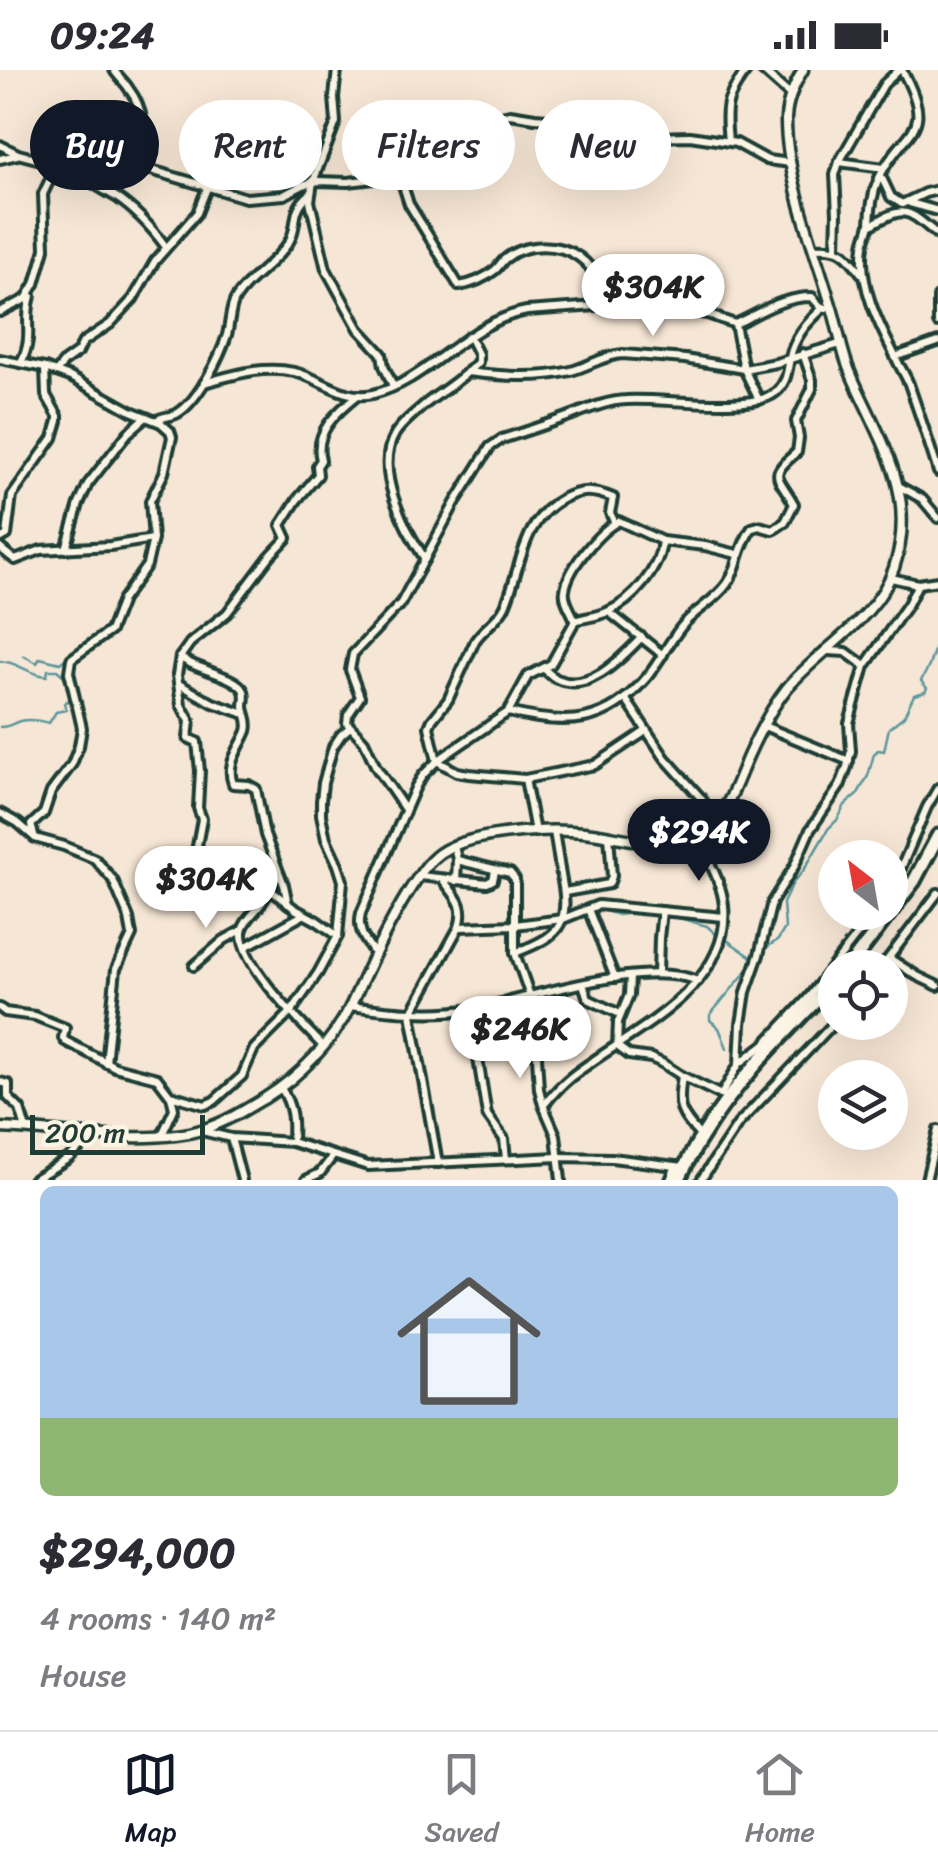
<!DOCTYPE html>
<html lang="en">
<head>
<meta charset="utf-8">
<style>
	body { margin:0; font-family:Sriracha,sans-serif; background:#f2f2f3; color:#2b2b33; height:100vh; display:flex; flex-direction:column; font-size:38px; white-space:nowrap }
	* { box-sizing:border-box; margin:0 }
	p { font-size:32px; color:#7c7c81 }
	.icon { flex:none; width:55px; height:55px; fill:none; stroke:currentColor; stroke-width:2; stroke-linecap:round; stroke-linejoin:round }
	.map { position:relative; height:1110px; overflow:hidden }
	.side { display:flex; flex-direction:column; background:#fff; flex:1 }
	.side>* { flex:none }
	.guide { position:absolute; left:30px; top:30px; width:880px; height:90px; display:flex; gap:20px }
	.needle { width:65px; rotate:329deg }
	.buttons { position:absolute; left:818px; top:770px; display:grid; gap:20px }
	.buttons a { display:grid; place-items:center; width:90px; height:90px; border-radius:50%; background:#fff; box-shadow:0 10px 40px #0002; font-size:50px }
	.scale { position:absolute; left:30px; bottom:25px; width:175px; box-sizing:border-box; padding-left:10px; border:5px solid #1f3d34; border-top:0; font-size:28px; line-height:35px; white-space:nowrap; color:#1f3d34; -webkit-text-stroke:8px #fcf5e5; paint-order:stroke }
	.price { position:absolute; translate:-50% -85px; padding:0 22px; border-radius:35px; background:#fff; color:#222; font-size:32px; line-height:65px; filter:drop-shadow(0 2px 5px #0008) }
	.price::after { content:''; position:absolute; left:50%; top:60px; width:30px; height:22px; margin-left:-15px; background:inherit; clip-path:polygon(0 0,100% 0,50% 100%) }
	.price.current { background:#111827; color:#fff }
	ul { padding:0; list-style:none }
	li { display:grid; align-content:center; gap:20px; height:530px; padding:0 40px }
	li span { display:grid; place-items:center; height:310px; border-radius:15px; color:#555 }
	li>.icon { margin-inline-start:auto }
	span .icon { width:180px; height:180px; fill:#fffc; stroke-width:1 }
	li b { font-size:42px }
	.pill { padding:0 35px; border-radius:45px; background:#fff; box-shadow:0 10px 40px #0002; font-size:35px; line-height:90px }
	.pill.current { background:#111827; color:#fff }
	.status { display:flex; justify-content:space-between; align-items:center; height:70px; padding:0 50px; background:#fff; direction:ltr }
	.status svg { height:28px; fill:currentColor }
	.dock { display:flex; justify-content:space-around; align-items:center; height:140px; border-top:2px solid #e1e1e2; background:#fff; font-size:28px; color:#7c7c81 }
	.dock a { display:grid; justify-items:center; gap:5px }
	.dock .current { color:#111827 }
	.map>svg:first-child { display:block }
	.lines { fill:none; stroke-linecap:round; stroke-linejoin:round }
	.stream { stroke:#5b969c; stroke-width:2.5 }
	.minor-casing { stroke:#1f3d34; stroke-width:14 }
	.tertiary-casing { stroke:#1f3d34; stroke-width:15 }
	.trunk-casing { stroke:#1f3d34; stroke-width:19 }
	.minor { stroke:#fcf5e5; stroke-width:6 }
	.tertiary { stroke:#fcf5e5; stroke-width:8 }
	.trunk { stroke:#fcf5e5; stroke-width:11 }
</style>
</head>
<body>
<div class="status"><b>09:24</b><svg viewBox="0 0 49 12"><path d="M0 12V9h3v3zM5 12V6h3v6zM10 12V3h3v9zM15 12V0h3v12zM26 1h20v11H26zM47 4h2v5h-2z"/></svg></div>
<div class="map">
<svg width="938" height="1110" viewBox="0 0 938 1110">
	<rect width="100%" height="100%" fill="#f6e6d5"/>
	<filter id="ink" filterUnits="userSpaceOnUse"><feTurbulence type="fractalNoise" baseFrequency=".01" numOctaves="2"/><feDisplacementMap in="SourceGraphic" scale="20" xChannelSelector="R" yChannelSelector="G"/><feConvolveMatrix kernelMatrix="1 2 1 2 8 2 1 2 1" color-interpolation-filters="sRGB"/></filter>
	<g filter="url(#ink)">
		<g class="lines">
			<g class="stream">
				<path d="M 24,586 L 37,593 L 40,588 L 60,593 L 65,589"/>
				<path d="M 0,591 C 19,592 27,604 47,606 L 48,600 L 57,600 L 64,606"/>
				<path d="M 0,657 C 9,657 13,653 20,651 C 29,649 41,651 49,653 L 56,642 L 66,640 L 64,633 L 72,628"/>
				<path d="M 602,840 L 618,845 L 642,842"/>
				<path d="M 665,844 L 707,856 L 721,869 L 727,870 L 750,886"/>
				<path d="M 764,879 L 778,870 L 785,858 L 783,833 L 793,813 L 804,800 L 828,759 L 838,749 L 845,735 L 857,725 L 868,706 L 874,684 L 878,680 L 884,681 L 889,658 L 904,646 L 914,625 L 925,622 L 927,618 L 921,611 L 929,596 L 938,568"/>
				<path d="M 727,978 L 719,958 L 710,950 L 710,945 L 750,897 L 751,887 L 757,883"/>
			</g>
			<g class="minor-casing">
				<g id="minor">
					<path d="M 114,0 C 118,7 125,12 129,19 C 146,41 146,71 141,97"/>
					<path d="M 337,0 L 334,27 L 336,52 L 313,112 L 310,131 L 326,199 L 359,259 L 382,284 L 384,296 L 393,316"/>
					<path d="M 762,0 L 790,25"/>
					<path d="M 902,0 C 938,66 903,57 879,108 C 872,124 871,137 870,153 C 869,161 865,168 864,176 C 858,213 878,253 895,286 C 899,296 905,304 909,314 C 919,343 929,372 938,402"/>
					<path d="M 728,71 C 724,36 726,28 747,0"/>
					<path d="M 0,75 L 18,84 L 37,89 L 98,92 L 141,97 L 246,128 L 284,125 L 303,115 L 318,111 L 348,112 L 374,109 L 385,105 L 397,97 L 407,79 L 417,72 L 431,68 L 454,51 L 466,49 L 487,49 L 510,44 L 535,48 L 585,52 L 653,67 L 690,66 L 736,73 L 767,90 L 791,93"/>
					<path d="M 0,89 L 17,85"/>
					<path d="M 65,91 C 80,108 98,116 116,127 C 137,141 152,158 166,177"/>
					<path d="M 839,92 L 884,98"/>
					<path d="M 397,97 L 409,134 L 459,216 C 471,214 485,208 495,200 C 499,197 501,192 505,189 C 525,172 559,173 579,187 C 597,200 599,214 598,235"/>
					<path d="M 881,106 L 891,127 L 902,134 L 925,123 L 938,120"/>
					<path d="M 910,133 L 938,141"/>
					<path d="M 870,156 C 907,133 908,141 938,165"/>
					<path d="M 836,177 L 837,144 L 835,105 L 839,92 L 884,14 L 899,0"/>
					<path d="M 814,178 C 840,176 846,182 861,203"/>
					<path d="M 938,227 L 938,253"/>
					<path d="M 0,242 L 26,229 L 35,214 L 45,179 L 43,124 L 52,105 L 45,89"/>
					<path d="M 735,254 L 744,299 L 759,330"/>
					<path d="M 895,287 L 938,272"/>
					<path d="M 0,289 L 45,298 L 70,307 L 131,341 L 161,353 L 170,361 L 172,367 L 164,403 L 150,431 L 153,469 L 147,495 L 122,530 L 110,561 L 71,589 L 69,602 L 82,658 L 79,676 L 72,694 L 51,722 L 44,743 L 31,755 L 35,768 L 64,776 L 95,789 L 113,810 L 129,848 L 132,865 L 116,899 L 106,993"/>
					<path d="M 21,293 C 35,264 23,253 31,226"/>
					<path d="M 56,302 L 64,292 L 78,282 L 83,272 L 110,254 L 133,229 L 155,191 L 197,143 L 207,118"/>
					<path d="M 467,302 C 501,306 537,309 571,301 C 589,296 605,285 623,284 L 685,289 L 744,299 L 776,293 L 840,274"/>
					<path d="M 204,313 C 234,305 262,295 294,302 C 322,308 343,331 373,324 C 429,311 466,252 527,241 L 624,234 L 644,234 L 707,244 L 735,254 C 762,242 782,227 812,227 L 820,236 L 826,238"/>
					<path d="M 157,350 C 164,346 172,347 178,343 C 198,331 220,287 227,265 C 230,254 230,237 236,228 C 251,206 275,194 289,172 C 300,153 289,141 310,124"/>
					<path d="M 899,416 L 922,429 L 938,448"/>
					<path d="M 615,453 L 610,443 L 613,428 C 594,420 581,419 562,429 C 522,450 521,499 505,536 C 498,551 483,558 475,571 L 448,630 L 432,650 L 429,657 L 437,691 L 457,702 L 469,704 L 525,709 L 595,695 L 646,661"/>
					<path d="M 0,469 L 7,465 L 12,426 L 53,368 L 58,351 L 58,346 L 46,325 L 45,298"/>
					<path d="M 0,478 L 15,490 L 41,480 L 110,476 L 153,469"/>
					<path d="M 66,479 L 79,434 L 88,414 L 128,363 L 146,347"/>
					<path d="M 425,489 C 405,459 373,401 395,364 C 401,354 414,344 423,336 C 441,321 463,309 478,292 L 478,284 L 469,266"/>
					<path d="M 891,508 L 918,514 L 938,511"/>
					<path d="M 609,542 L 663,585"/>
					<path d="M 575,551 C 585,547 597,547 607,542 C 633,531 660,499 662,471"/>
					<path d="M 828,581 L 846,582 L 865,596"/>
					<path d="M 180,587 C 194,600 237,605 244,621 C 246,627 244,631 244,637 C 245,646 250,651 247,661 C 240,679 225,693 233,714 L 249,715 L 256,719 L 265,765 L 284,815 L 288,834"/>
					<path d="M 544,599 C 548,602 552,607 557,609 C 590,624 622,587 642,567"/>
					<path d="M 179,614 L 213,633 L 245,644"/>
					<path d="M 625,628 L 665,688 L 700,727 L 716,749 L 720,768 L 710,794"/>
					<path d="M 508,642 C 566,656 606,656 647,607 C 660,591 669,572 682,556 C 695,540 715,531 727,514 C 739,498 738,477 752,458 L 759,456 L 773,460 L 785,452 L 794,434 C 778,405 767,407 797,382 L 799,368 L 796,351 L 812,319 L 812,310 L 803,283"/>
					<path d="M 764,656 L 849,691"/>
					<path d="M 525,709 L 535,762"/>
					<path d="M 404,738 L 376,697 L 364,671 L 347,653 L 348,645 L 360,627 L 350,600 L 353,584 L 401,533 L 455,433 L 490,377 L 502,369 C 524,362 545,355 567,347 C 586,340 605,331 626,330 C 660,327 752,343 776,322 C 790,310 787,295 792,280 C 799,261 809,251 823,238"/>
					<path d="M 0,743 L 18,753 L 34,767"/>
					<path d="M 454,775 L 457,790 L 456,811"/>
					<path d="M 457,790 L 510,803 L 515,809 L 515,883 L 530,926 L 535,954 L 539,1019 L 543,1035 L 556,1065 L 561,1110"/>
					<path d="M 280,805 C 270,813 270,821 263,831 C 257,841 243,851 242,863 C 240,894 303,955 323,976"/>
					<path d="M 419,806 L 487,813 L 493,810 L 495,801"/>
					<path d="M 565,822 L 609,814 L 612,806 L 609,765"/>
					<path d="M 890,824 L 927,737 L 938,718"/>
					<path d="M 588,839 L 615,908"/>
					<path d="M 460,857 L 515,855 L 563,849 L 598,835 L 724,847"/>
					<path d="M 338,866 L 317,851 L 295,839 L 268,818 L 215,816 L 198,808 L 193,797 L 202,749 L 198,738 L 200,701 L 197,672 L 188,668 L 190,651 L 181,635 L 177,605 L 180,587 L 190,573 L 227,543 L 270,486 L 287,468 L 281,455 L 297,430 L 318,405 L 317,396 L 321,390 C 313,362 338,341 358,325"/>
					<path d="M 245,877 L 303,845"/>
					<path d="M 374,883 C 364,869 357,860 361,843 L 416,716 L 423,705 L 437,691 L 508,642 L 528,606 L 551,594 L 575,551 C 572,541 563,531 565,520 C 568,498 600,460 619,451 L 662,471 L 705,476 L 737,484"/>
					<path d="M 515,883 C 556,867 571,857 562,811 C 559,794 557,778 554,762"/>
					<path d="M 889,888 L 917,906 L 938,916"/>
					<path d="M 194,896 L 224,870 L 242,860"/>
					<path d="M 881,898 L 938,823"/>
					<path d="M 658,904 L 659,868 L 662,841"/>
					<path d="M 630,907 L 629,925 L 618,952 L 617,976 L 629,985 L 651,988 L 662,993 L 682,1006 L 723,1026"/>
					<path d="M 583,914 L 588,929 L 620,944"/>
					<path d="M 350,936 C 391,941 431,946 472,939 C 532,929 642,888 698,911"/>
					<path d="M 0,938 L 5,942 L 35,946 L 65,958 L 63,968 L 65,971 L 115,997 L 157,1008 L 170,1025 L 205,1035 L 214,1031 L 242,1006 L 254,979 L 291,942 L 318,903 L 338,866 L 343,811 L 338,795 L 326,769 L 321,745 L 321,731 L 323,713 L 333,677 L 341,665 L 349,658"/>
					<path d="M 470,939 L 487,1045 L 504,1069 L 506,1089"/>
					<path d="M 740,993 L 765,974 L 808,928 L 875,842"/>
					<path d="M 682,1006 C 677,1039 679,1042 701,1067"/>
					<path d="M 0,1012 L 8,1014 L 8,1027 L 20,1039 L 26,1059"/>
					<path d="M 281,1018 C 293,1037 293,1051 292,1072"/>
					<path d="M 721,1025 L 739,994 L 741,954 L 746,922 L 759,885 L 772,832 L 794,797 L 810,760 L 840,716 L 847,697 L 851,681 L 849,653 L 865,596 L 908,534 L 918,514"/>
					<path d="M 544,1035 C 552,1025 561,1015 571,1007 C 625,964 732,920 724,836 C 722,811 706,787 696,764"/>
					<path d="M 202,1061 L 231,1068 L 292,1072 L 368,1096 L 558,1087 L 612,1088 L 683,1097"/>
					<path d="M 162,1065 L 174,1039 L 171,1026"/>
					<path d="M 231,1068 L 242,1110"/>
					<path d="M 438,1093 L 411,944 L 459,857 C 466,835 456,827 443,810"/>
					<path d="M 33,1110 L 69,1088 L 92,1066"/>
					<path d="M 306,1110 L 320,1103 L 333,1086"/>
					<path d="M 670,1110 L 676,1096"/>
					<path d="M 701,1110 L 738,1054 L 835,952"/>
					<path d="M 926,1110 L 938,1060"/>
				</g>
			</g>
			<g class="tertiary-casing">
				<path id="tertiary" d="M 0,1058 C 58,1060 150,1077 204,1059 C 226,1052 245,1040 265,1028 C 300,1006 332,973 351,935 C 369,896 386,858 409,821 C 417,809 424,796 435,787 C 462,762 547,758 584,762 C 627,766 667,786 707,757 C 730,740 737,710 749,684 C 759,662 772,637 787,618 C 821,578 877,549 894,498 C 919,423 879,369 851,304 C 841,282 839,260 832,238 C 816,183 785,105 786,48 C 787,30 794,15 803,0"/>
			</g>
			<g class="trunk-casing">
				<g id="trunk">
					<path d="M 848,898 L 914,811 L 938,766"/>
					<path d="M 678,1110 C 686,1096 692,1081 701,1068 C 736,1010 788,960 835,911"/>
				</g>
			</g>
			<use href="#minor" class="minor"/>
			<use href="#tertiary" class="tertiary"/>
			<use href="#trunk" class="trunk"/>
		</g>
	</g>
</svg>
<div class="buttons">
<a><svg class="needle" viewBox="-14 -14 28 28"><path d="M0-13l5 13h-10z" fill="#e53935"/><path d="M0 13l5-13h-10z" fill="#7c7c81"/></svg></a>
<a><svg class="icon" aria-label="locate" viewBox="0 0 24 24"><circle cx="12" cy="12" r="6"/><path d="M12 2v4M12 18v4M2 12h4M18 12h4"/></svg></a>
<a><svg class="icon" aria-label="layers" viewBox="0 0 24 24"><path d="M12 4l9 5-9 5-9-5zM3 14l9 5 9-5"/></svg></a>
</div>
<div class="scale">200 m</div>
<b class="price" style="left:653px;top:269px">$304K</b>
<b class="price current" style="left:699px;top:814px">$294K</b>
<b class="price" style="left:206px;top:861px">$304K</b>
<b class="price" style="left:520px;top:1011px">$246K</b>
<div class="guide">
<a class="pill current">Buy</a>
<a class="pill">Rent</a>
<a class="pill">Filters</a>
<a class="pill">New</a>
</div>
</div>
<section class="side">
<ul>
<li><span style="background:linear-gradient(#a9c7e8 75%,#8fb573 0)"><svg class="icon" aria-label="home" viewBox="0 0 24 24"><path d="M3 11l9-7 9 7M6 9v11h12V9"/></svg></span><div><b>$294,000</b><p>4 rooms · 140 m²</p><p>House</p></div></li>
</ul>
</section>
<nav class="dock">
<a class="current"><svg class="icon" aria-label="map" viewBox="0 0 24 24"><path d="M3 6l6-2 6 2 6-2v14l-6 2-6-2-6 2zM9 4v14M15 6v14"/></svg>Map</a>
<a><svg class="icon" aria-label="saved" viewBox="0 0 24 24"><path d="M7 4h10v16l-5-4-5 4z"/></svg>Saved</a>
<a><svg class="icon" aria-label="home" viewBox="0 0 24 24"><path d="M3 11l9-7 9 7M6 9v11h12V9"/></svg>Home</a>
</nav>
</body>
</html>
